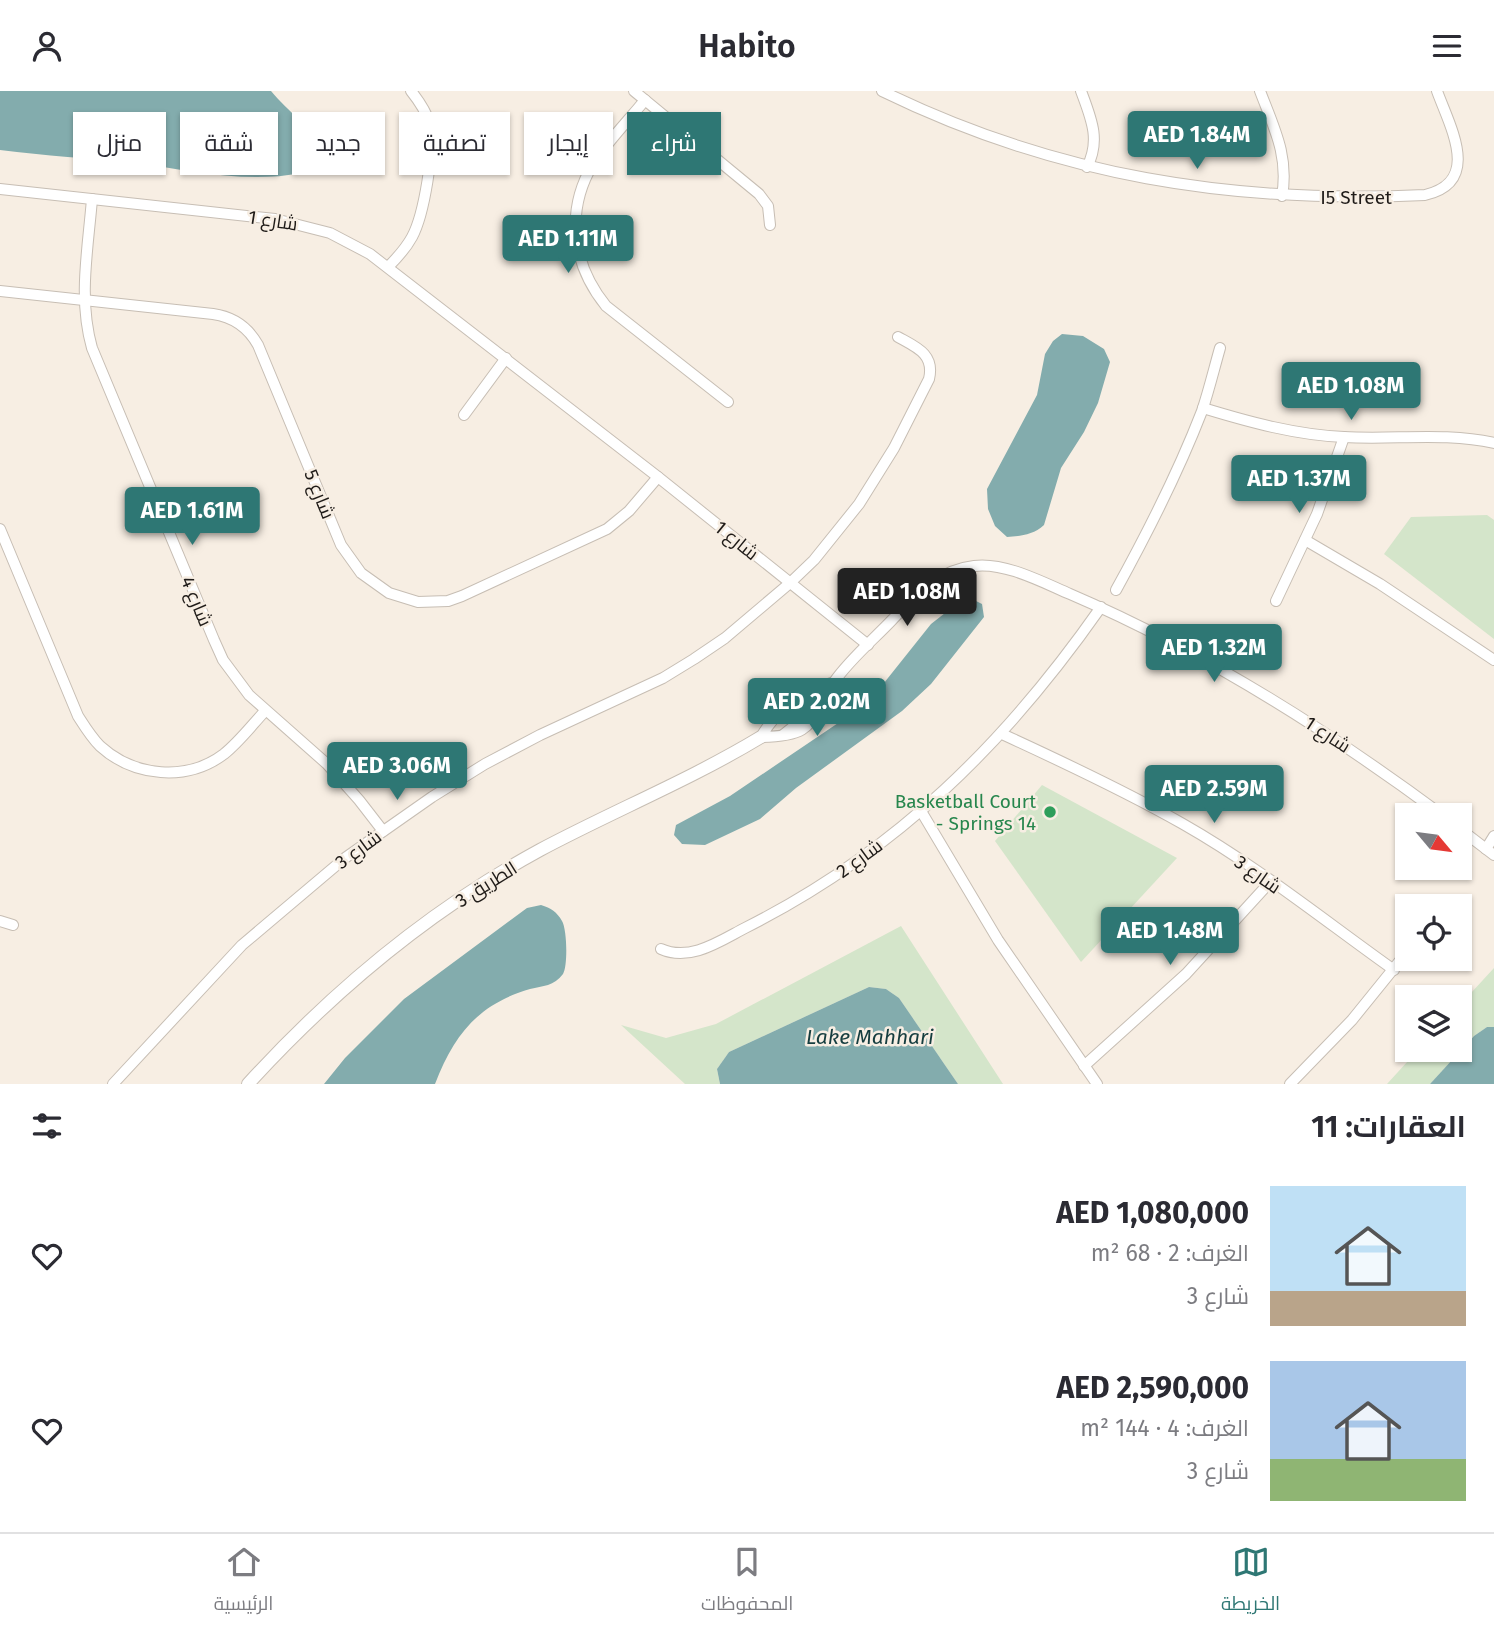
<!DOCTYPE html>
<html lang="ar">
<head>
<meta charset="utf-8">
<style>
	body { margin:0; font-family:"Fira Sans",Cairo,sans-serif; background:#f7f7f7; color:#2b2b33; direction:rtl; height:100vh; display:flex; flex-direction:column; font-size:26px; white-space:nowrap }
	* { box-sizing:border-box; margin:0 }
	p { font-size:23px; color:#7c7c81 }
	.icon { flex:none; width:38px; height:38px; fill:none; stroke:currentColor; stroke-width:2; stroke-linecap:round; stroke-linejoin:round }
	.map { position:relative; height:993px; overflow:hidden; direction:ltr }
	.sheet { display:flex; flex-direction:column; background:#fff; flex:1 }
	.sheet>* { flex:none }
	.guide { position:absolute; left:21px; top:21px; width:700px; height:63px; direction:rtl; display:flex; gap:14px }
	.needle { width:46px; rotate:119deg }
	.controls { position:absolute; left:1395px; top:712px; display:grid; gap:14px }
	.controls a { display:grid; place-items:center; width:77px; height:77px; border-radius:0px; background:#fff; box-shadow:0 2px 5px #0004; font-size:35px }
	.price { position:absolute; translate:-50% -60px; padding:0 16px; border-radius:7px; background:#2e7774; color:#fff; font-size:23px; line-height:46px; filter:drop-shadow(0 2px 4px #0008) }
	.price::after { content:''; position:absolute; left:50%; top:42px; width:21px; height:16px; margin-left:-10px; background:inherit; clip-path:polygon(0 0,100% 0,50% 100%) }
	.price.on { background:#222; color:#fff }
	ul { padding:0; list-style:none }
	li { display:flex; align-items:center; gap:21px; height:175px; padding:0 28px }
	li span { display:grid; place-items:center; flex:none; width:196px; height:140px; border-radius:0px; color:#555 }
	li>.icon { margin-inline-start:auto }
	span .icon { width:84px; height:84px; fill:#fffc; stroke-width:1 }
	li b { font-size:30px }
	h2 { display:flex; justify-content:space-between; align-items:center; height:84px; padding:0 28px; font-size:30px }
	.chip { padding:0 24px; border-radius:0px; background:#fff; box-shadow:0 2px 5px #0004; font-size:24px; line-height:63px }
	.chip.on { background:#2e7774; color:#fff }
	header { display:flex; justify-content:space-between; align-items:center; height:91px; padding:0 28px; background:#fff; font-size:32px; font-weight:600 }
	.tab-bar { display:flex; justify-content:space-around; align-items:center; height:98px; border-top:2px solid #e1e1e2; background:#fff; font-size:19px; color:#7c7c81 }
	.tab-bar a { display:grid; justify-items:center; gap:4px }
	.tab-bar .on { color:#2e7774 }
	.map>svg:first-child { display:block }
	.green { fill:#d4e5ca }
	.water { fill:#83acad }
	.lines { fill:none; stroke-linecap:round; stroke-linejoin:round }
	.minor-casing { stroke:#c7beb4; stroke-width:12 }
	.tertiary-casing { stroke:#c7beb4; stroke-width:14 }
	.minor { stroke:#fff; stroke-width:10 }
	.tertiary { stroke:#fff; stroke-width:12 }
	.leisure-dot { fill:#2e9e5b; stroke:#f7eee3; stroke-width:2.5 }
	.labels { text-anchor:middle; stroke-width:5; stroke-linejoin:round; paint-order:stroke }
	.street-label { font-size:19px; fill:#1f1b18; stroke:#f7eee3 }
	.leisure-label { font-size:19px; fill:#27864d; stroke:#f7eee3; text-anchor:end }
	.water-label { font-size:21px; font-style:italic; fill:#153d3f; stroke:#f7eee3 }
</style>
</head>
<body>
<header><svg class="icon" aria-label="menu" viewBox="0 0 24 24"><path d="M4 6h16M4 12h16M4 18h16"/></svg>Habito<svg class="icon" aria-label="person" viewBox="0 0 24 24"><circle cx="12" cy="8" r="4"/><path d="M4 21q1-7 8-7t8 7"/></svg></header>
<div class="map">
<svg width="1494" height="993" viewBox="0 0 1494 993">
	<rect width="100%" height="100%" fill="#f7eee3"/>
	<g class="green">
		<path d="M 1487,424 L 1494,429 L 1494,548 L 1384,463 L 1411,426 Z"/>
		<path d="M 1042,694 L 1177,767 L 1081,871 L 995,750 Z"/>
		<path d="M 901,835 L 1003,993 L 958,993 L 899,907 L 886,898 L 869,896 L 729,961 L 717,978 L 720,993 L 685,993 L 621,934 L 666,947 L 716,933 Z"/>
		<path d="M 1494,877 L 1494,936 L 1487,936 L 1474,945 L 1430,993 L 1387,993 L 1418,959 L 1460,959 L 1460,914 Z"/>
	</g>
	<g class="water">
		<path d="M 0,0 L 271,0 C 294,28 328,43 301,82 C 246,93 189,79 135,72 C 90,67 45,65 0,59 Z"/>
		<path d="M 1062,243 L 1083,245 L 1104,258 L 1110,271 L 1098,312 L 1084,341 L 1061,377 L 1044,434 C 1033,444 1021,445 1007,446 L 995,435 L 988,418 L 987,398 L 1037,304 L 1045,263 L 1053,250 Z"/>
		<path d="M 974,509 L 982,513 L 984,526 L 931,593 L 902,620 L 796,697 L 760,728 L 705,754 L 682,753 L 674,744 L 676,734 L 730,705 L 847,626 L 880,597 L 931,533 L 954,515 Z"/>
		<path d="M 541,814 C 551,817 557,821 562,830 C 567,838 568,875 563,883 C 554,895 543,895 530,898 C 478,913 454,944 435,993 L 324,993 L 345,967 L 404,908 L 527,817 Z"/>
		<path d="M 869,896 L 886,898 L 899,907 L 958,993 L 720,993 L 717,978 L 729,961 Z"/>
		<path d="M 1487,936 L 1494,936 L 1494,993 L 1430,993 L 1474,945 Z"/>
	</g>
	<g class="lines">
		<g class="minor-casing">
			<g id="minor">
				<path d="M 634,0 L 759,103 L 768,115 L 770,134"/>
				<path d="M 882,0 C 1056,85 1233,113 1425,104 C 1482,91 1450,36 1437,0"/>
				<path d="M 1081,0 C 1091,27 1101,49 1087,76"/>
				<path d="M 1260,0 C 1274,37 1289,65 1282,105"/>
				<path d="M 645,9 C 628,30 607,51 593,73 C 565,120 572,173 606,215 L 728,311"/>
				<path d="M 0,98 L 275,128 L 330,142 L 370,163 L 658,386 L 868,554"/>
				<path d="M 92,108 C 88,158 78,208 92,257 L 214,549 L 223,569 L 249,604 L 327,673 L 359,709 L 383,740"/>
				<path d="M 388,176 C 397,167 406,157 412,146 C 424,124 435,58 430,33 C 426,20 419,10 411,0"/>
				<path d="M 0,200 L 213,223 C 234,226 248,236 258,254 L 341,454 L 361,482 L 389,502 L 418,511 L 448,510 L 462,505 L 607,438 L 629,420 L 658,386"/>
				<path d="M 1203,317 C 1249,331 1296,344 1344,346 C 1393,349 1446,341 1494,352"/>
				<path d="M 464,324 L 506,267"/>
				<path d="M 0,438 L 78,625 C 85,636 91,646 100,655 C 134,686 187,691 224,663 C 239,651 252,634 265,620"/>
				<path d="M 1305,449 L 1380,493 L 1494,569"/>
				<path d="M 1116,499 C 1148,441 1178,382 1202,320 C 1209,299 1214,278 1220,257"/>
				<path d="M 1276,510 L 1317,423 L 1344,346"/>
				<path d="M 834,591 C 802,602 778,616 761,646 C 820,645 806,629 834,591 C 850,568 873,549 892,529 C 916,504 938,479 974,475 C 1005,471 1042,491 1070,503 C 1203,560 1326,638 1442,724"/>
				<path d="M 1002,643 C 1063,671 1125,700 1183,733 C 1257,775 1325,830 1394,879"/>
				<path d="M 783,644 L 798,632 L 813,624"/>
				<path d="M 921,720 L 998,849 L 1097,993"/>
				<path d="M 1460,738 L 1494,764"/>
				<path d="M 1486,758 L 1494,745"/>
				<path d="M 0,830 L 13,834"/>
				<path d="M 661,858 C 690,871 720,850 745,837 C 896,761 1005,653 1101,516"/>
				<path d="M 1084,975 L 1186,883 L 1270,791"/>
				<path d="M 113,993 L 242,854 L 345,767 L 432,706 L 485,673 L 540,644 L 663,587 L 694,568 L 725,547 L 790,492 L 814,469 L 859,413 L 894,357 L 929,288 C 935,263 916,256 898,246"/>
				<path d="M 1290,993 L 1352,929 L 1407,861"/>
			</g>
		</g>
		<g class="tertiary-casing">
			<path id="tertiary" d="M 248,993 C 332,901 430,819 540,759 C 613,720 690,689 761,646"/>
		</g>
		<use href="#minor" class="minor"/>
		<use href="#tertiary" class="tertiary"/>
	</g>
	<circle class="leisure-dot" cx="1050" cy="721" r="7"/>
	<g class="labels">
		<g class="street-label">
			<text x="1356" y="113">I5 Street</text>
			<text transform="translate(273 129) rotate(9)" y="7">شارع 1</text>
			<text transform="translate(320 403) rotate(68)" y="7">شارع 5</text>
			<text transform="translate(737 449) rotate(39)" y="7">شارع 1</text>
			<text transform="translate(197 510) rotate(67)" y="7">شارع 4</text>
			<text transform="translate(1328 643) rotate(33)" y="7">شارع 1</text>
			<text transform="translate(358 758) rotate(-36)" y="7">شارع 3</text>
			<text transform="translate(859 767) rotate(-36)" y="7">شارع 2</text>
			<text transform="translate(1258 783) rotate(35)" y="7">شارع 3</text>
			<text transform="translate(486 793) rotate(-32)" y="7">3 الطريق</text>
		</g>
		<g class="leisure-label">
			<text x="1036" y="717">Basketball Court<tspan x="1036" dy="22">- Springs 14</tspan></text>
		</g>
		<g class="water-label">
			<text x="870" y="953">Lake Mahhari</text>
		</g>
	</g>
</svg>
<div class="controls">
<a><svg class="needle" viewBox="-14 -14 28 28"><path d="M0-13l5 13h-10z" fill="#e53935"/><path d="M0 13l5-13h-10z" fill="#7c7c81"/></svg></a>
<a><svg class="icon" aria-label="locate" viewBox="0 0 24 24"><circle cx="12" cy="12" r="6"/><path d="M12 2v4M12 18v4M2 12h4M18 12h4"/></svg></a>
<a><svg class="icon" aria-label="layers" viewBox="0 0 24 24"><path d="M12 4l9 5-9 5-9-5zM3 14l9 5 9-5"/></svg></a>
</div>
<b class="price" style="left:1197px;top:80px">AED 1.84M</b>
<b class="price" style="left:568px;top:184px">AED 1.11M</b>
<b class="price" style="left:1351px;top:331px">AED 1.08M</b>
<b class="price" style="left:1299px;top:424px">AED 1.37M</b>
<b class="price" style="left:192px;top:456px">AED 1.61M</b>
<b class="price on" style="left:907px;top:537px">AED 1.08M</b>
<b class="price" style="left:1214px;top:593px">AED 1.32M</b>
<b class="price" style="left:817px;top:647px">AED 2.02M</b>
<b class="price" style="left:397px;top:711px">AED 3.06M</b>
<b class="price" style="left:1214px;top:734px">AED 2.59M</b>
<b class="price" style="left:1170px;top:876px">AED 1.48M</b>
<div class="guide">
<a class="chip on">شراء</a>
<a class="chip">إيجار</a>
<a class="chip">تصفية</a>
<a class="chip">جديد</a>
<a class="chip">شقة</a>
<a class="chip">منزل</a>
</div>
</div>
<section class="sheet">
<h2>العقارات: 11<svg class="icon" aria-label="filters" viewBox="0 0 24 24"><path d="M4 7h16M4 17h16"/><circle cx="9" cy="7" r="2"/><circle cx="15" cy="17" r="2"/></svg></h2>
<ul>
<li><span style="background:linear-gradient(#bfe0f5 75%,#b9a48a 0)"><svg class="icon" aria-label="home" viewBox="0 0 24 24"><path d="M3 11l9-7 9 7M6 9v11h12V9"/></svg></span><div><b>AED 1,080,000</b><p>الغرف: 2 · 68 m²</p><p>شارع 3</p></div><svg class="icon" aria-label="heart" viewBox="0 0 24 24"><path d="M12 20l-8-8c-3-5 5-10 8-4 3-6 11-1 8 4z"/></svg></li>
<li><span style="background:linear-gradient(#a9c7e8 70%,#8fb573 0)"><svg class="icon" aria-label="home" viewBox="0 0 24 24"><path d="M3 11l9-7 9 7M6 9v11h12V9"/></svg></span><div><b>AED 2,590,000</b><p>الغرف: 4 · 144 m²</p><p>شارع 3</p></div><svg class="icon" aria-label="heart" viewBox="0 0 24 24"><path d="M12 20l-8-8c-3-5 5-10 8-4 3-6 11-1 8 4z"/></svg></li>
</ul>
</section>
<nav class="tab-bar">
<a class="on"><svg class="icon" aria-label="map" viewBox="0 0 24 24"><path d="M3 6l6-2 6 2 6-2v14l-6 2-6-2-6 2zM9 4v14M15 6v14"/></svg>الخريطة</a>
<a><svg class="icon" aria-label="saved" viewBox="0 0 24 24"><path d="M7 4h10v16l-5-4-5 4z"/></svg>المحفوظات</a>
<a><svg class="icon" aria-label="home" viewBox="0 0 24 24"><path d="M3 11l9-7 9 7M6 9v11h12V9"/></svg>الرئيسية</a>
</nav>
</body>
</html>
